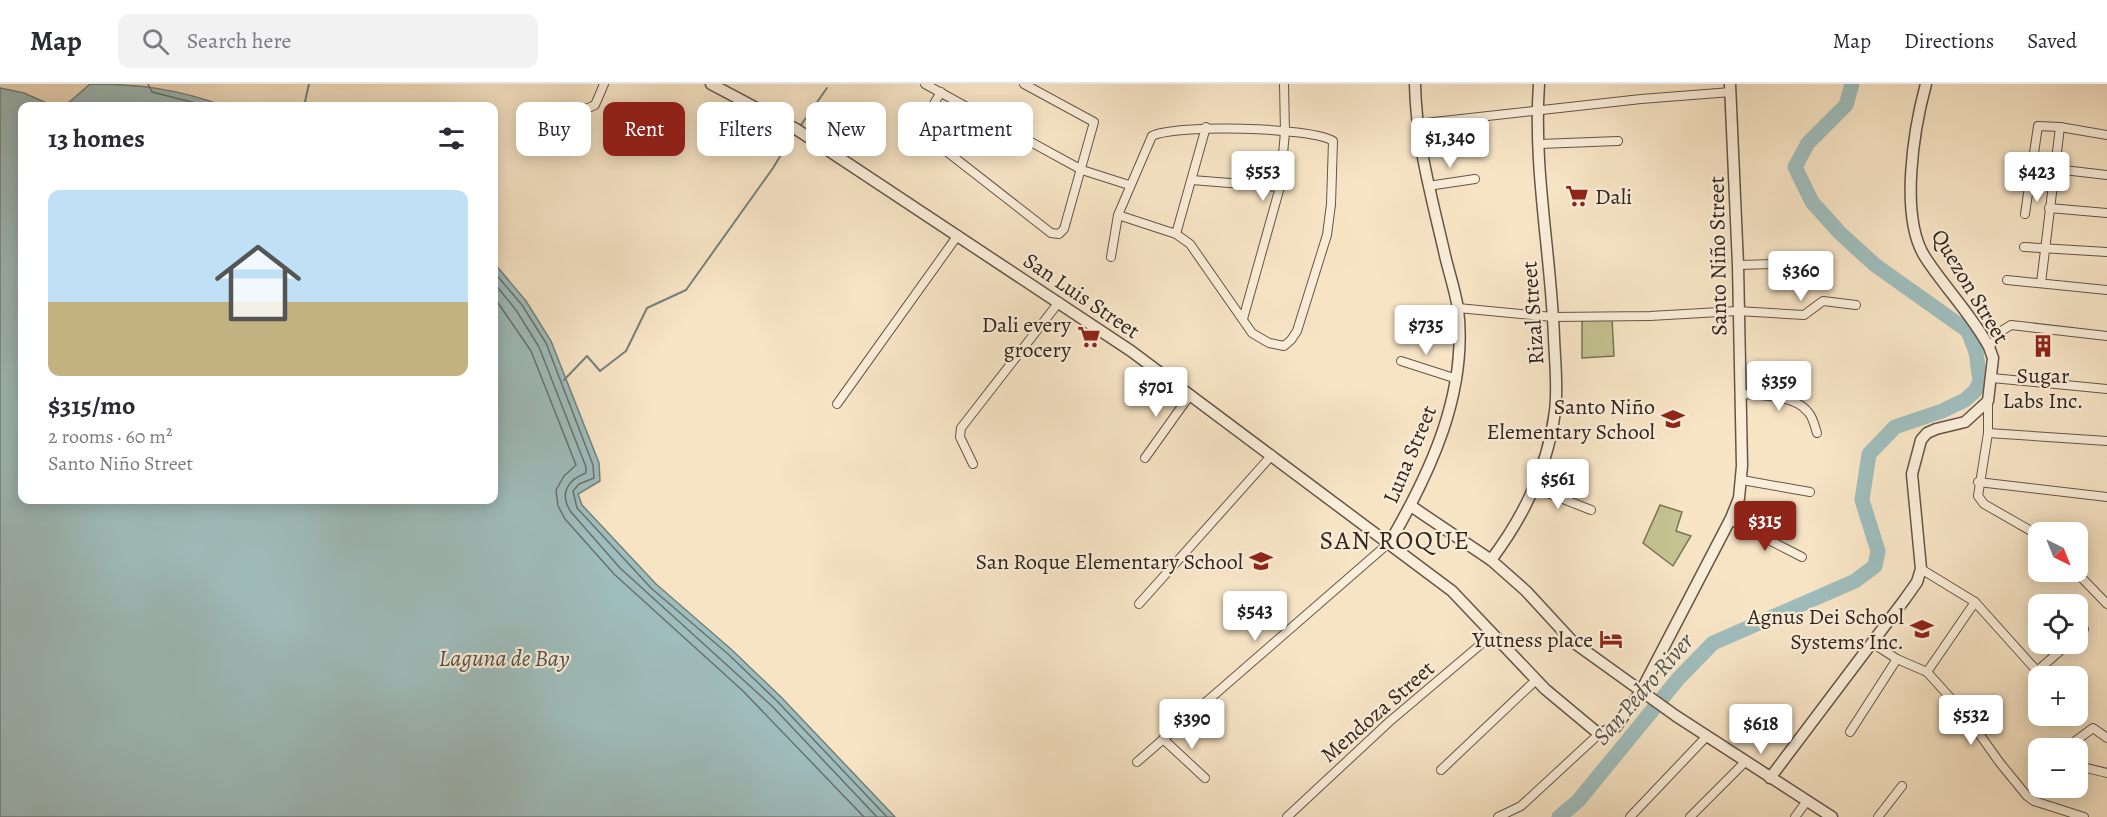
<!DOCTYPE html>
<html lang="en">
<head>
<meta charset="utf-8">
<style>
	body { margin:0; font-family:Alegreya,serif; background:#f2f2f3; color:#2b2b33; height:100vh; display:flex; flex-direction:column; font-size:22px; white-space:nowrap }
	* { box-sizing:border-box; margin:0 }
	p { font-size:20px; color:#7c7c81 }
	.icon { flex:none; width:33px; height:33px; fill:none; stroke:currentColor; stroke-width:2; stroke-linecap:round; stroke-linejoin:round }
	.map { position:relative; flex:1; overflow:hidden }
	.details { position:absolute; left:18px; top:18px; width:480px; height:402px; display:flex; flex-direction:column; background:#fff; border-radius:12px; box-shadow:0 3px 15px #0003 }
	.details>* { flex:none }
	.hud { position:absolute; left:516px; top:18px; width:570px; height:54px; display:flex; gap:12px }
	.needle { width:39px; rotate:137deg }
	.tools { position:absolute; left:2028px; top:438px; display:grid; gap:12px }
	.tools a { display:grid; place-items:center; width:60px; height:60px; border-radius:12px; background:#fff; box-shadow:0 3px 15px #0003; font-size:30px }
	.price { position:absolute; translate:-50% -51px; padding:0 14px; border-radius:6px; background:#fff; color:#222; font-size:20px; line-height:39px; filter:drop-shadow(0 2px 3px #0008) }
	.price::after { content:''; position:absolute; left:50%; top:36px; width:18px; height:14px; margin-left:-9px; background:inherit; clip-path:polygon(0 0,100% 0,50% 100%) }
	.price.selected { background:#8f2418; color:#fff }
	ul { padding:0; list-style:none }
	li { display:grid; align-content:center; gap:12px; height:318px; padding:0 30px }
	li+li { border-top:2px solid #e1e1e2 }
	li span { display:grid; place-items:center; height:186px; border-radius:12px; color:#555 }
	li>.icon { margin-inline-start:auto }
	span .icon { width:108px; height:108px; fill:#fffc; stroke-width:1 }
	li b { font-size:26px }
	h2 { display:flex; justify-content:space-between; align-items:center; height:72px; padding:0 30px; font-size:26px }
	.pill { padding:0 21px; border-radius:12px; background:#fff; box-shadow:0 3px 15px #0003; font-size:21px; line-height:54px }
	.pill.selected { background:#8f2418; color:#fff }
	header { display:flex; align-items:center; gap:36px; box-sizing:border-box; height:84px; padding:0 30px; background:#fff; border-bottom:2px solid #e1e1e2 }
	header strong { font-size:28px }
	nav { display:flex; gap:33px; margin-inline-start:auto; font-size:21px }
	.search { width:420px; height:54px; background:#f2f2f3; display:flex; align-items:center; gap:15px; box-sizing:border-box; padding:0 21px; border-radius:12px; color:#7c7c81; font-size:22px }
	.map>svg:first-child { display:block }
	.green { fill:#c3c290; stroke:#7a7457; stroke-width:1.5 }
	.water { fill:#9fbdbc; stroke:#73817d; stroke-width:1.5 }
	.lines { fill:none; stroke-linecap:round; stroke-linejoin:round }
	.shore { stroke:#68726d; stroke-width:1.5 }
	.stream { stroke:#73817d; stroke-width:2 }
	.river { stroke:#9fbdbc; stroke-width:15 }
	.minor-casing { stroke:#635648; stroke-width:10 }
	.tertiary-casing { stroke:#635648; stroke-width:13 }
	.minor { stroke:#faedd9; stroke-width:8 }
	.tertiary { stroke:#faedd9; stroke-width:10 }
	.labels { text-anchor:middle; stroke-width:4.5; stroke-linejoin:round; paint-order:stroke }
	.poi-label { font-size:22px; fill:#32261e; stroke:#faedd9; text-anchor:end }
	.street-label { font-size:22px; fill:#32261e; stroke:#faedd9 }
	.water-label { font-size:24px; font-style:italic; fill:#53534d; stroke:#faedd9 }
	.quarter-label { font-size:26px; letter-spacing:1.5px; fill:#32261e; stroke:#faedd9 }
</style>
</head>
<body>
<header>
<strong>Map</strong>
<div class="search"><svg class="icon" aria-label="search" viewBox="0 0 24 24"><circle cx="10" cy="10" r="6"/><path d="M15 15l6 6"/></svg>Search here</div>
<nav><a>Map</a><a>Directions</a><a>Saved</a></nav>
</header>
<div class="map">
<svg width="2107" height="733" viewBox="0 0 2107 733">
	<rect width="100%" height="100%" fill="#f7e4c5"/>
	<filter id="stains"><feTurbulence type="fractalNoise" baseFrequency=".00333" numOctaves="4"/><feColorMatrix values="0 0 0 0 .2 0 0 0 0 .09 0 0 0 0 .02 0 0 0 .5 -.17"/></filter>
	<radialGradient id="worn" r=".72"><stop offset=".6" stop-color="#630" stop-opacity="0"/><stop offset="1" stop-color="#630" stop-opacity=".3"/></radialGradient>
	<g class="green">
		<path d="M 1612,234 L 1614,272 L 1582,274 L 1582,235 Z"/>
		<path d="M 1660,421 L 1682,428 L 1676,447 L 1691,452 L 1673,482 L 1643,459 Z"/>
	</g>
	<g class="water">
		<path d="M 90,0 C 139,0 178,5 224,22 L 65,22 Z"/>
		<path d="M 0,4 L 24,9 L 53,22 L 22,22 L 22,416 L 494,416 L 494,179 L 526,217 L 551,257 L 599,379 L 600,397 L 578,410 L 582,421 L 656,500 L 732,566 L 781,613 L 895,733 L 0,733 Z"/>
	</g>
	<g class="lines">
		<g class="shore">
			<path d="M 148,0 L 152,8 L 207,22"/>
			<path d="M 494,188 L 522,221 L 546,259 L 593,381 L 594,394 L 579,400 L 573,407 L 577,424 L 651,504 L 728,570 L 777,617 L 887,733"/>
			<path d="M 494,199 L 516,226 L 539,263 L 586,383 L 586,389 C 567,396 559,410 571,428 L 620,484 L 772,622 L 877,733"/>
			<path d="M 494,213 L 531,267 L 576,381 L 564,392 L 556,406 L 558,422 L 565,435 L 614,490 L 743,607 L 864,733"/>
		</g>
		<g class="stream">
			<path d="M 304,22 L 309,0"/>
			<path d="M 801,41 L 827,4"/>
			<path d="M 564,296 L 587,272 L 600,287 L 626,267 L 647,224 L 686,206 L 773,84 L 793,51"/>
		</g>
		<path class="river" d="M 1559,733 L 1578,717 L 1678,595 L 1713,559 L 1855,497 L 1875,482 L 1878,467 L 1862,416 L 1869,370 L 1895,343 L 1942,327 L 1965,316 L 1975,307 L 1980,297 L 1976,268 L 1968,247 L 1875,181 L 1840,149 L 1812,118 L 1795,83 L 1808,59 L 1846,21 L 1852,0"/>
		<g class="minor-casing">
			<g id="minor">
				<path d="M 925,0 L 1082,86 L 1129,101"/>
				<path d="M 941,8 L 923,38 L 923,49 L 1051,149 L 1059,150 L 1064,145 L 1094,38 L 1024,0"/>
				<path d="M 579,23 L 586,25 L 595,21 L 604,0"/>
				<path d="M 1416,40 L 1641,15 L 1731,8"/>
				<path d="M 1539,60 L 1618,57"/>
				<path d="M 2055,85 L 2107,91"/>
				<path d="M 1192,96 L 1280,103"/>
				<path d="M 1428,102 L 1475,95"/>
				<path d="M 2049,124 L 2107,129"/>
				<path d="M 2025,130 L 2038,42 L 2060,43 L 2107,51"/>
				<path d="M 1176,150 L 1206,43"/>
				<path d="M 2024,163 L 2107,168"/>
				<path d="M 1111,173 L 1118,131 L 1152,52 C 1175,40 1312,43 1333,57 L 1331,120 L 1327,151 L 1297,247 L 1291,256 L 1284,262 L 1269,259 L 1252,249 L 1190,160 L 1176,150 L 1118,131"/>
				<path d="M 1738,181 L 1775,180"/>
				<path d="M 2007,196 L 2107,206"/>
				<path d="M 2041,199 L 2060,43"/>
				<path d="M 1458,224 L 1553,233 L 1650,232 L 1737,227 L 1804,231 L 1823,217 L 1856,221"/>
				<path d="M 1243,235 L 1280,103 L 1285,48 L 1284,0"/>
				<path d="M 1989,263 L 2003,246 L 2011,241 L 2107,252"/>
				<path d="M 1401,277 L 1457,295"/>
				<path d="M 1992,294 L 2107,305"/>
				<path d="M 1740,310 C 1760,311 1795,311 1808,328 C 1813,333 1815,343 1817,349"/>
				<path d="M 1988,317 L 1988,349 L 1978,412 L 1984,420 L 2038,451"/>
				<path d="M 837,320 L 958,151"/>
				<path d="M 1988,349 L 2107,357"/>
				<path d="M 1145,374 L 1190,311"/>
				<path d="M 973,380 L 960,353 L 961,344 L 1059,218"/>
				<path d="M 1742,396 L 1810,408"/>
				<path d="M 1978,398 L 2107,413"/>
				<path d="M 1535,404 L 1591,426"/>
				<path d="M 1730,436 L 1802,473"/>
				<path d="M 1921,485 L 1975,518"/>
				<path d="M 2076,488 L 2107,520"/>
				<path d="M 1139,520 L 1272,371"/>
				<path d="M 2078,551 L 2084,545"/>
				<path d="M 1872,559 L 1897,575 L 1927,588 L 1965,630 L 2000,679 L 2027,712 L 2034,717 L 2084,733"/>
				<path d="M 1927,588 L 1975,518 L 2037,587 L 2068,560"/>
				<path d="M 1850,648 L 1897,575"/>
				<path d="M 1163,655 L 1205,694"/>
				<path d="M 2066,664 L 2093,644 L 2107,654"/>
				<path d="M 1137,678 L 1390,458"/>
				<path d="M 2078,682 L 2107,689"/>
				<path d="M 1441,686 L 1536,596"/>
				<path d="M 1287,733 L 1389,638 L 1493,550"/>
				<path d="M 1498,733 L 1521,722 L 1599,650"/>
				<path d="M 1630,733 L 1707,652"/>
				<path d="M 1690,733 L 1746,677"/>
				<path d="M 1795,733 L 1807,717"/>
				<path d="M 1878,733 L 1902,702"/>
			</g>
		</g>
		<g class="tertiary-casing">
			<g id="tertiary">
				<path d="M 711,0 L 796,45 L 1131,267 L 1452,507 L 1545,605 L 1599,650 L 1616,643 L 1641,607 L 1731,434 L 1739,414 L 1742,382 L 1738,181 L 1730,0"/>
				<path d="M 1411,422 L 1491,476 L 1526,507 L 1573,558 L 1676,632 L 1832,733"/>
				<path d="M 1390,458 C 1431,387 1468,308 1458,225 C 1455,205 1448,186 1444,167 C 1431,111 1416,57 1415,0"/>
				<path d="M 1491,476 C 1525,431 1548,383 1555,327 C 1558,303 1555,279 1554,254 C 1551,170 1533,85 1539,0"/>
				<path d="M 1770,694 L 1905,515 L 1917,498 L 1921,485 L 1912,390 L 1921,356 L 1927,349 L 1936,345 L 1965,338 L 1988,317 L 1993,274 L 1989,263 C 1972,231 1945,204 1925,173 C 1899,132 1914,44 1926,0"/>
			</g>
		</g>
		<use href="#minor" class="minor"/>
		<use href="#tertiary" class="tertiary"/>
	</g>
	<defs>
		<g id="supermarket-bare" transform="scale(1.8)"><path d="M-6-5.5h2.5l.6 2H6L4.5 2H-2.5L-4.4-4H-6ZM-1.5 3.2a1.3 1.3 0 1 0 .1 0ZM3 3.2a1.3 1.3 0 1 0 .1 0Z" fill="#8f2418" stroke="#faedd9" stroke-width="2.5" paint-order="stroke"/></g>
		<g id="building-bare" transform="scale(1.8)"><path d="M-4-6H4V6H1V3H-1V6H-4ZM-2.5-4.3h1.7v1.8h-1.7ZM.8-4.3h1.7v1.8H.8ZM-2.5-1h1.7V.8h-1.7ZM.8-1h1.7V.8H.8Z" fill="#8f2418" stroke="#faedd9" stroke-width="2.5" paint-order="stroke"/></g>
		<g id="school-bare" transform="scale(1.8)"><path d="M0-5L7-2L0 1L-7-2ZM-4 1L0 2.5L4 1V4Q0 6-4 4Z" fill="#8f2418" stroke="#faedd9" stroke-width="2.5" paint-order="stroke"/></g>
		<g id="hotel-bare" transform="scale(1.8)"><path d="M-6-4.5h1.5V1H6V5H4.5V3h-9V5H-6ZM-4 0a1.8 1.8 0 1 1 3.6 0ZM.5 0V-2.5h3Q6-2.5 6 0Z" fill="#8f2418" stroke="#faedd9" stroke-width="2.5" paint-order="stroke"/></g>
	</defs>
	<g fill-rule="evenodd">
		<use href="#supermarket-bare" x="1577" y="112"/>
		<use href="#supermarket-bare" x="1089" y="253"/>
		<use href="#building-bare" x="2043" y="262"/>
		<use href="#school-bare" x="1673" y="335"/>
		<use href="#school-bare" x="1261" y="477"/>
		<use href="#school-bare" x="1922" y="545"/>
		<use href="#hotel-bare" x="1611" y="555"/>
	</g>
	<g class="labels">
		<g class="poi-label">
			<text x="1595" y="120" text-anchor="start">Dali</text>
			<text x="1071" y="248">Dali every<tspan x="1071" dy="25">grocery</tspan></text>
			<text x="2043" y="299" text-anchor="middle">Sugar<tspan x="2043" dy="25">Labs Inc.</tspan></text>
			<text x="1655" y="330">Santo Niño<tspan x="1655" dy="25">Elementary School</tspan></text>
			<text x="1243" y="485">San Roque Elementary School</text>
			<text x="1904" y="540">Agnus Dei School<tspan x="1904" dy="25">Systems Inc.</tspan></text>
			<text x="1593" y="563">Yutness place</text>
		</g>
		<g class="street-label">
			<text transform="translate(1717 172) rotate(-91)" y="8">Santo Niño Street</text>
			<text transform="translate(1971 202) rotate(59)" y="8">Quezon Street</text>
			<text transform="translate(1082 211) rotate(34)" y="8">San Luis Street</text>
			<text transform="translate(1532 229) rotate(-94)" y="8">Rizal Street</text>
			<text transform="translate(1409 370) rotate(-67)" y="8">Luna Street</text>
			<text transform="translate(1377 627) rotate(-41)" y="8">Mendoza Street</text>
		</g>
		<g class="water-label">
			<text x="504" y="582">Laguna de Bay</text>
			<text transform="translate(1643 605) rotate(-49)" y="8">San Pedro River</text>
		</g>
		<g class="quarter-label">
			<text x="1395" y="465">SAN ROQUE</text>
		</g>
	</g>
	<rect width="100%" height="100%" filter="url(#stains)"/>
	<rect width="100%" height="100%" fill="url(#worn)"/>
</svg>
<div class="tools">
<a><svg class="needle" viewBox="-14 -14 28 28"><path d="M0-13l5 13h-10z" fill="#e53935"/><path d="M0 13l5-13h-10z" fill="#7c7c81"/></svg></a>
<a><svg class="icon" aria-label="locate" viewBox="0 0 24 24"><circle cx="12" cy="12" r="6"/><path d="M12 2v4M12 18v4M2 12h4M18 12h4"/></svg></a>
<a>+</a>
<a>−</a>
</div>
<b class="price" style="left:1450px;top:85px">$1,340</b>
<b class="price" style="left:1263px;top:118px">$553</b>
<b class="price" style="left:2037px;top:119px">$423</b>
<b class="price" style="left:1801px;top:218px">$360</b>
<b class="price" style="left:1426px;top:272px">$735</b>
<b class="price" style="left:1779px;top:328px">$359</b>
<b class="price" style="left:1156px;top:334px">$701</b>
<b class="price" style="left:1558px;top:426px">$561</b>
<b class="price selected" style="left:1765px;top:468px">$315</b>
<b class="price" style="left:1255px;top:558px">$543</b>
<b class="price" style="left:1971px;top:662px">$532</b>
<b class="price" style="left:1192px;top:666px">$390</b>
<b class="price" style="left:1761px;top:671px">$618</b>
<div class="hud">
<a class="pill">Buy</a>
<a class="pill selected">Rent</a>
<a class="pill">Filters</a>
<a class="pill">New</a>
<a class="pill">Apartment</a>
</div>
<section class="details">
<h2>13 homes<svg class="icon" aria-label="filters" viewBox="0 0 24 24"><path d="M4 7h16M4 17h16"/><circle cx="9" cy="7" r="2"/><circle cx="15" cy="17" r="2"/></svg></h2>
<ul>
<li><span style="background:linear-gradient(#bfe0f5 60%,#c2b280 0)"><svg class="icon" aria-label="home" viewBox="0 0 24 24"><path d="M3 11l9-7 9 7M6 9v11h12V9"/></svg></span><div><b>$315/mo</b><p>2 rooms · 60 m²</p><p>Santo Niño Street</p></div></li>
</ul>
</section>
</div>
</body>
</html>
